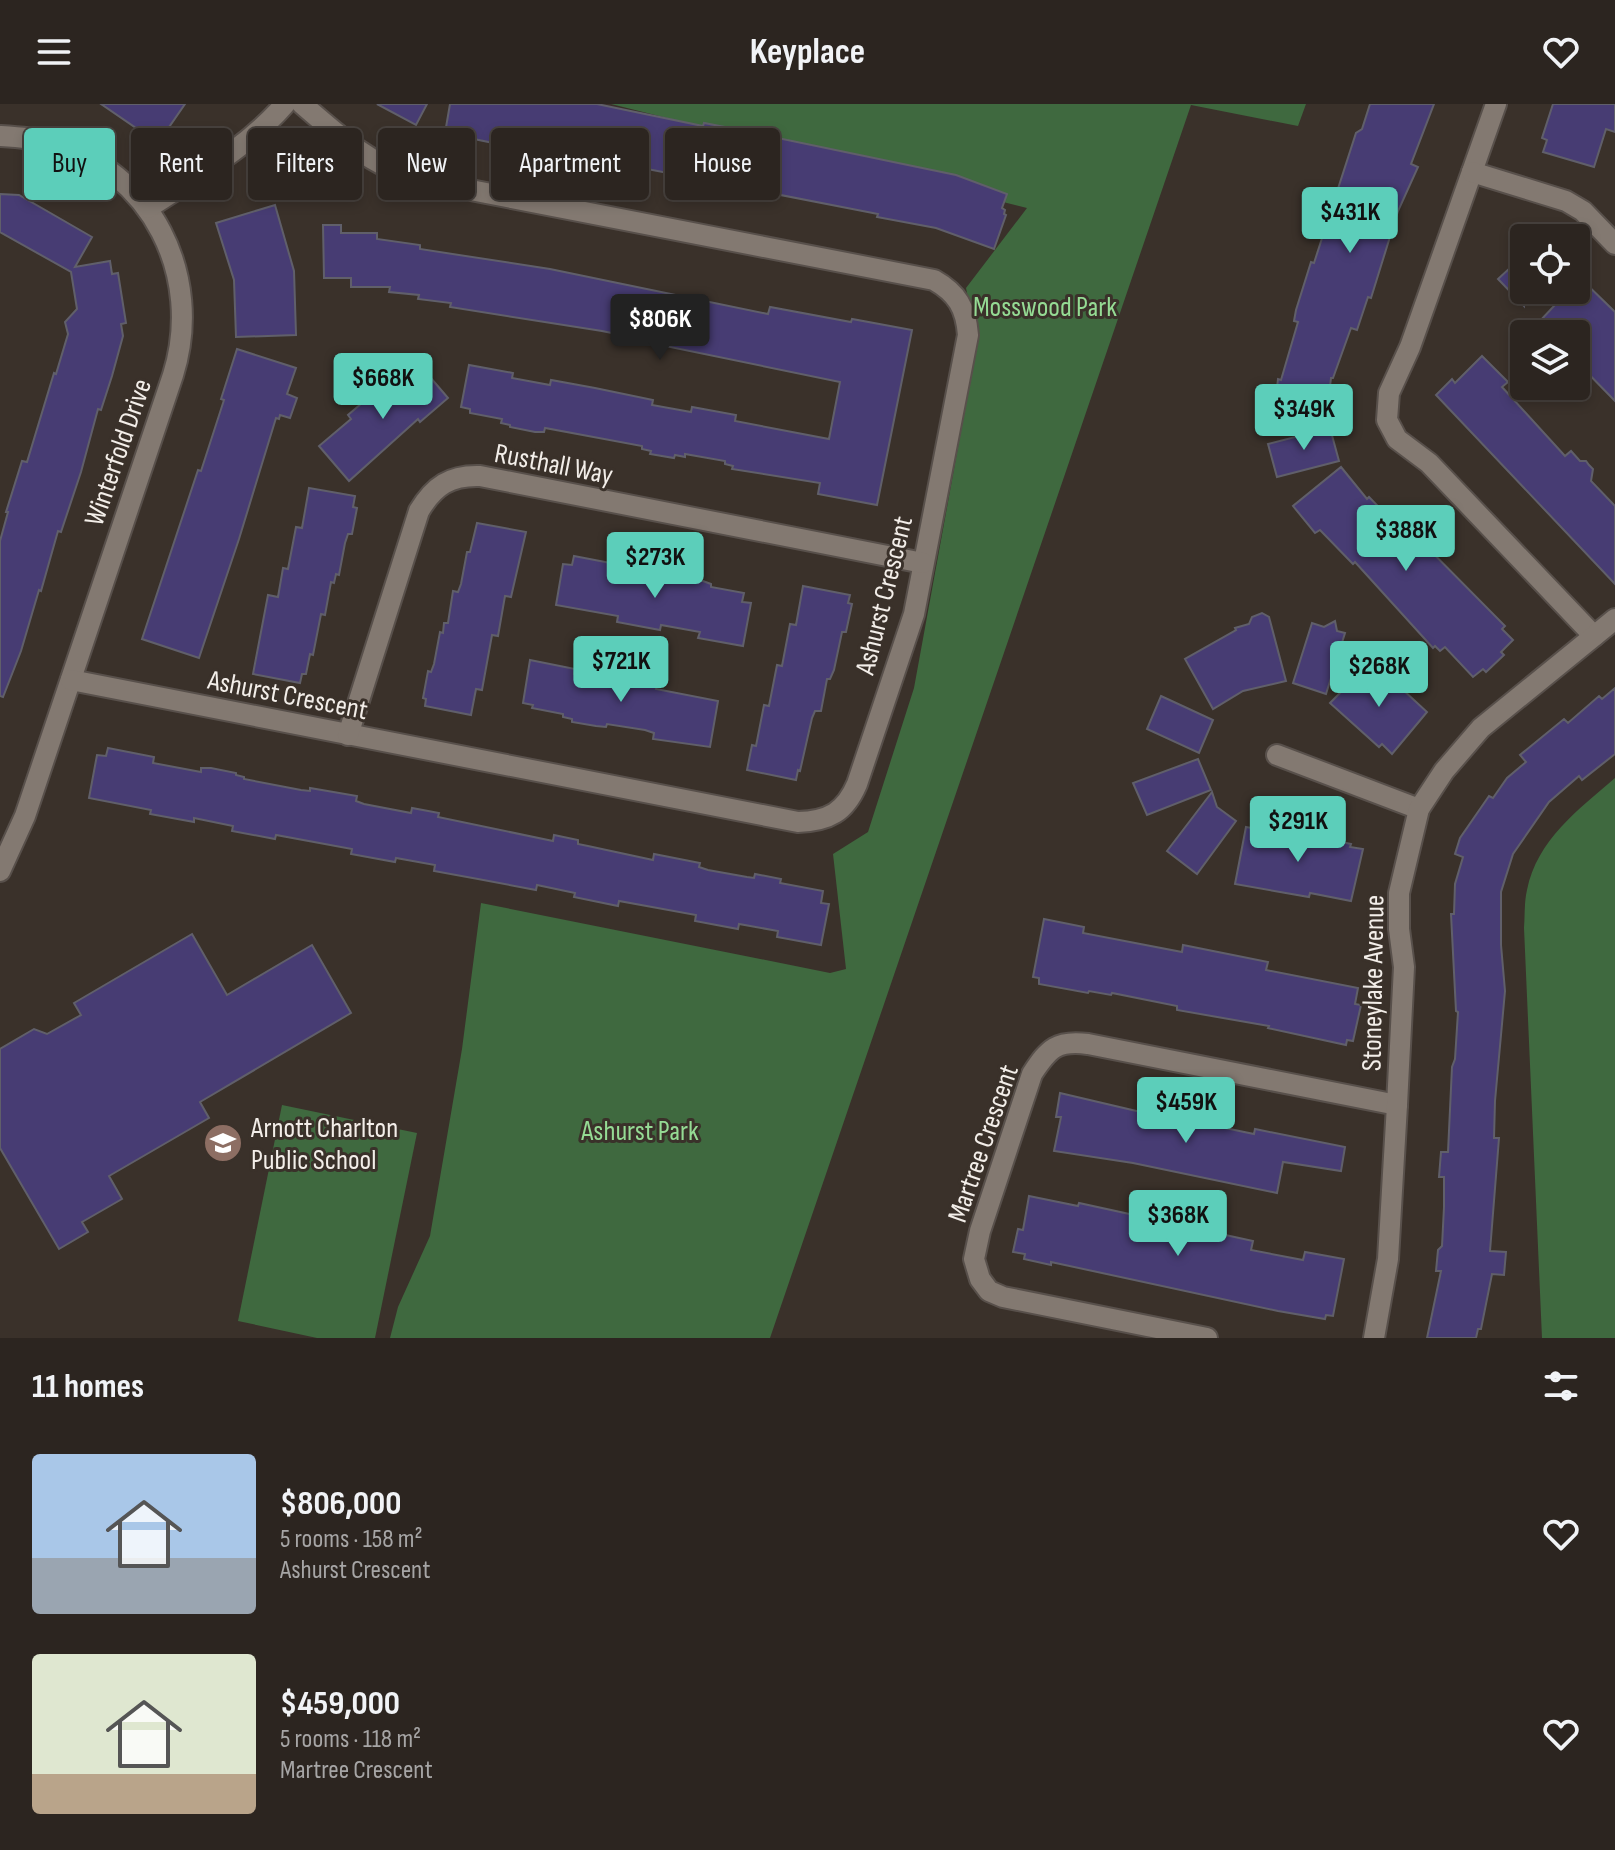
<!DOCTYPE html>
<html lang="en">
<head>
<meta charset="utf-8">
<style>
	body { margin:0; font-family:"Sofia Sans Condensed",sans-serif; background:#342d29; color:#f1f3f6; height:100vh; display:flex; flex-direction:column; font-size:30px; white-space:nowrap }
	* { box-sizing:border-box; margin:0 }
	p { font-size:26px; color:#a6a5a5 }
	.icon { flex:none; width:44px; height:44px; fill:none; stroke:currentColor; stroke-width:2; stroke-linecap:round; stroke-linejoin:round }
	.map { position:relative; height:1234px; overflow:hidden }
	.drawer { display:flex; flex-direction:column; background:#2c2520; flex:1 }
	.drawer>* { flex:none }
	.guide { position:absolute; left:24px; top:24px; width:800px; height:72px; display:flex; gap:16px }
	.fabs { position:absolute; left:1510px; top:120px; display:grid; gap:16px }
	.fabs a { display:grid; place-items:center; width:80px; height:80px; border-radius:8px; background:#2c2520; box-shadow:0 4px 12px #0003,0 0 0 2px #48423e; font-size:40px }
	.price { position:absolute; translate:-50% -68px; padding:0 18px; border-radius:8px; background:#5cceba; color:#111; font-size:26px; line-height:52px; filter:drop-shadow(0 2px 4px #0008) }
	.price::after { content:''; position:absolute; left:50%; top:48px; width:24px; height:18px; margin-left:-12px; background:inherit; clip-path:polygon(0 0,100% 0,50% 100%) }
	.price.on { background:#222; color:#fff }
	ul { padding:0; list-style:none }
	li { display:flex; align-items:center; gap:24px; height:200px; padding:0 32px }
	li span { display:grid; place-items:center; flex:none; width:224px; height:160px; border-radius:8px; color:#555 }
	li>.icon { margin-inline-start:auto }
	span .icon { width:96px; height:96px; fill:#fffc; stroke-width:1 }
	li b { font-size:34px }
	h2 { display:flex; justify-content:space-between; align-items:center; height:96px; padding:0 32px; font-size:34px }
	.tag { padding:0 28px; border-radius:8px; background:#2c2520; box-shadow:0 4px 12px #0003,0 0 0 2px #48423e; font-size:28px; line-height:72px }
	.tag.on { background:#5cceba; color:#111 }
	header { display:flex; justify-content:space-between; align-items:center; height:104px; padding:0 32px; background:#2c2520; font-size:36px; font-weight:700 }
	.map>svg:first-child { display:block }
	.green { fill:#3f693f }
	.building { fill:#473c73; stroke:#605f6a; stroke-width:2 }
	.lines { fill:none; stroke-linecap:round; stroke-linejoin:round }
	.minor-casing { stroke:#58504b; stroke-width:24 }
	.minor { stroke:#837971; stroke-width:20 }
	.labels { text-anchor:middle; stroke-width:6; stroke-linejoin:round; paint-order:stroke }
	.park-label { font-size:28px; fill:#95db94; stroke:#3a312a }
	.street-label { font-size:28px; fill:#f3eee9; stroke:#3a312a }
	.poi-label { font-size:28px; fill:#f3eee9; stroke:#3a312a; text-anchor:start }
</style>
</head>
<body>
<header><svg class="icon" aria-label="menu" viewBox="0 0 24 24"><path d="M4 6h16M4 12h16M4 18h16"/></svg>Keyplace<svg class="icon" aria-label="heart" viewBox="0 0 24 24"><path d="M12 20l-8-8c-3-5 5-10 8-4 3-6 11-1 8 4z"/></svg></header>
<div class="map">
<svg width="1615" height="1234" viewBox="0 0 1615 1234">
	<rect width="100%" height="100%" fill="#3a312a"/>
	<g class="green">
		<path d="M 611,0 L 1306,0 L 1298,22 L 1191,1 L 770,1234 L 390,1234 L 398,1203 L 430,1132 L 462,945 L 481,799 L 830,869 L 846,865 L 833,750 L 868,728 L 914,584 L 977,239 L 966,184 L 1027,104 Z"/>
		<path d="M 1615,674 L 1615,1234 L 1542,1234 L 1524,824 C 1525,812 1524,799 1527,786 C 1537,736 1578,706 1615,674 Z"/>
		<path d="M 282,1001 L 417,1029 L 375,1234 L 317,1234 L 238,1217 Z"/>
	</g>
	<g class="building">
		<path d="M 101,0 L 185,0 L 158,39 Z"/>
		<path d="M 377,0 L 427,0 L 416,21 Z"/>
		<path d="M 450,0 L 597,0 L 703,22 L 704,19 L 730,24 L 956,71 L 1007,90 L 1002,104 L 1005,106 L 1004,110 L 1006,111 L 994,145 L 936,124 L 877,113 L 878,110 L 596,55 L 565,50 L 564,53 L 504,38 L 503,41 L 445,29 Z"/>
		<path d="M 1370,0 L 1434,0 L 1411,60 L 1418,63 L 1398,107 L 1371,194 L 1368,193 L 1357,226 L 1351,224 L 1333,274 L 1331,274 L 1326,316 L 1268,309 L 1271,283 L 1277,284 L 1278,275 L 1281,276 L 1298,218 L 1294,217 L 1296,206 L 1311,158 L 1314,159 L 1356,29 L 1362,25 Z"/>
		<path d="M 1553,0 L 1615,0 L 1615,28 L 1606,25 L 1594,63 L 1543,48 L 1547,36 L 1542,34 Z"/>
		<path d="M 0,90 L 19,91 L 92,133 L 75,163 L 110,157 L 112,170 L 118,169 L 126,219 L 121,220 L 123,232 L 112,272 L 101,306 L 98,305 L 81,368 L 61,428 L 58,427 L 41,487 L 39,486 L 21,547 L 3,593 L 0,592 L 0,437 L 8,408 L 6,408 L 22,357 L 27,358 L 54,269 L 56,270 L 68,230 L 65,218 L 77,205 L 71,168 L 0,128 Z"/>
		<path d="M 275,101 L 294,167 L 296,231 L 236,233 L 234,176 L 216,119 Z"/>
		<path d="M 323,121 L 341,121 L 341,129 L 377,129 L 377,135 L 420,141 L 420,145 L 550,165 L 768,210 L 770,203 L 851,218 L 852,215 L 912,226 L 877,401 L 818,390 L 820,379 L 732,365 L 733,362 L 725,360 L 725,357 L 685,350 L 685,353 L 675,351 L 674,354 L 650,350 L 651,347 L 642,345 L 642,342 L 545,324 L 544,328 L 535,328 L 510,323 L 510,321 L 501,319 L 502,315 L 470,309 L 470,305 L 461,303 L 469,261 L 513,269 L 512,274 L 550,281 L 551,276 L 595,284 L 653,296 L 652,301 L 691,308 L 692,303 L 736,311 L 735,317 L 829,335 L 840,278 L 636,236 L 636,234 L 602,227 L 450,203 L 451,199 L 418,195 L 419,191 L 389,188 L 390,183 L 351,183 L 351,174 L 324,174 Z"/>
		<path d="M 1524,151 L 1524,202 L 1498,175 Z"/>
		<path d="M 1576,170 L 1615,208 L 1615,297 L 1576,257 L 1576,230 L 1552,230 L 1539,218 L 1569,186 L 1576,186 Z"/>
		<path d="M 237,245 L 296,264 L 287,290 L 297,294 L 290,314 L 280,311 L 279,315 L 276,314 L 239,435 L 199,554 L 142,535 L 198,366 L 201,367 L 224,296 L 221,295 Z"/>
		<path d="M 1482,252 L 1508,278 L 1502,283 L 1565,352 L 1571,347 L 1580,357 L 1586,357 L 1589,361 L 1593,365 L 1591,377 L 1615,402 L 1615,480 L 1436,291 L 1452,275 L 1455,279 Z"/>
		<path d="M 418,259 L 448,294 L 420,318 L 418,315 L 349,377 L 319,342 L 351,315 L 348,311 L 382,282 L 386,286 Z"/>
		<path d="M 1330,324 L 1339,357 L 1277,373 L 1268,340 Z"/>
		<path d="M 1341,363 L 1367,395 L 1369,393 L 1399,424 L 1402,420 L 1410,426 L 1505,522 L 1502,525 L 1513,536 L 1501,548 L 1504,551 L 1486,568 L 1483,565 L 1473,573 L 1445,543 L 1440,547 L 1435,542 L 1433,544 L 1355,458 L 1353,460 L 1320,426 L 1315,429 L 1293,402 Z"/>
		<path d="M 309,384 L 355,392 L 353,403 L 357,404 L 352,430 L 348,430 L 345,439 L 339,471 L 336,470 L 334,479 L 331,478 L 325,511 L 321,510 L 313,551 L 310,550 L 306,570 L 302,570 L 300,579 L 253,570 L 268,491 L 278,493 L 283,464 L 288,465 L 296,423 L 302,424 Z"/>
		<path d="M 477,419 L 526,428 L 511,493 L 505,492 L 498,532 L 492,531 L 482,586 L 476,585 L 471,611 L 425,602 L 426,595 L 423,594 L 428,567 L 431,568 L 434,560 L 440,528 L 443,529 L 444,519 L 448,519 L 453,487 L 458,488 L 461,480 L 467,448 L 470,448 Z"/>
		<path d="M 574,452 L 621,461 L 620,466 L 668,475 L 668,471 L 677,472 L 703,477 L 711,480 L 711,483 L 744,489 L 742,498 L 751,499 L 743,542 L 698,534 L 700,528 L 661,521 L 660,526 L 617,518 L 618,512 L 556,501 L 563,460 L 572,461 Z"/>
		<path d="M 803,482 L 850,491 L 848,499 L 852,500 L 846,528 L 842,528 L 834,566 L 830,575 L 827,575 L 821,607 L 815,607 L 812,614 L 800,667 L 798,666 L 796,676 L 747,666 L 752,641 L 756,642 L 764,601 L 769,602 L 777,561 L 782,562 L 790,520 L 796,521 Z"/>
		<path d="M 1262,509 L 1269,513 L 1286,577 L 1243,587 L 1213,605 L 1185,555 L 1236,526 L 1235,524 L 1249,520 L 1252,513 Z"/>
		<path d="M 1335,517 L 1337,527 L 1345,529 L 1326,590 L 1293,579 L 1312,519 L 1324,523 Z"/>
		<path d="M 530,556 L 575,565 L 574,570 L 612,577 L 613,572 L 657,580 L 656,585 L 718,597 L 710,643 L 653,635 L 654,629 L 645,626 L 607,620 L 606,623 L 596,622 L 572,618 L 572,615 L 563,613 L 563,610 L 532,604 L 533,601 L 523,599 Z"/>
		<path d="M 1367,562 L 1375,570 L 1378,567 L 1399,588 L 1402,585 L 1427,608 L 1392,650 L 1382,640 L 1379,643 L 1330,599 Z"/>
		<path d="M 1615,584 L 1615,650 L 1582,676 L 1579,672 L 1549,698 L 1513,750 L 1501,788 L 1501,841 L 1505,887 L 1495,997 L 1494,1034 L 1499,1034 L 1490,1147 L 1506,1148 L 1504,1171 L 1492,1170 L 1481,1225 L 1478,1225 L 1476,1234 L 1427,1234 L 1441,1167 L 1436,1167 L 1438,1146 L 1442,1142 L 1444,1103 L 1444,1073 L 1439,1073 L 1441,1048 L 1448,1048 L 1452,963 L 1455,955 L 1458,908 L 1456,907 L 1451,810 L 1454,810 L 1455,780 L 1463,753 L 1455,750 L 1460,734 L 1489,692 L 1493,694 L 1507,674 L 1526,658 L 1520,651 L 1564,615 L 1568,619 L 1599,592 L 1602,595 Z"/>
		<path d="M 1161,592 L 1213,616 L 1199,649 L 1147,625 Z"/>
		<path d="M 108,644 L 154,653 L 153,659 L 201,668 L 201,664 L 211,664 L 236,669 L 236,671 L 244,673 L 244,675 L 301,686 L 310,687 L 310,684 L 357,692 L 356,697 L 364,700 L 411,709 L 412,704 L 439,709 L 438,713 L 553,737 L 554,731 L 578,736 L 578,740 L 588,742 L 653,756 L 654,750 L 700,759 L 699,763 L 708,766 L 747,773 L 754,774 L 755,770 L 781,775 L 780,779 L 823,787 L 821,799 L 829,800 L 821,841 L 777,833 L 778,827 L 739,820 L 738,825 L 695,817 L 696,811 L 619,797 L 618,802 L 574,793 L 575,789 L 537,781 L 536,786 L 478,775 L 434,767 L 435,761 L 396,754 L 395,758 L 351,750 L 352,745 L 276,731 L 275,735 L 232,727 L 233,722 L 194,714 L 194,718 L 150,710 L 151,706 L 89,694 L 97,651 L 106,652 Z"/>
		<path d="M 1198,655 L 1211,686 L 1147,711 L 1133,679 Z"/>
		<path d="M 1212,688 L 1217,703 L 1236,717 L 1197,770 L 1167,747 Z"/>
		<path d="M 1246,723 L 1285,730 L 1285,727 L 1296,729 L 1297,724 L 1321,728 L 1320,733 L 1351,740 L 1350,743 L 1363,745 L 1351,797 L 1310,789 L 1309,793 L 1235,780 Z"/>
		<path d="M 1044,815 L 1084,823 L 1083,829 L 1182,848 L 1183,841 L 1268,858 L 1266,866 L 1358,884 L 1355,900 L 1361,901 L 1353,937 L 1347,936 L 1346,941 L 1268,924 L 1269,922 L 1177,906 L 1177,902 L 1112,889 L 1111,891 L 1089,887 L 1088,889 L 1039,880 L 1039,874 L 1033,873 Z"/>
		<path d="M 192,830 L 227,891 L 312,841 L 351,909 L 200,998 L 209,1014 L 109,1072 L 122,1095 L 82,1118 L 88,1128 L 59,1145 L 0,1044 L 0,945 L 34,925 L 47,930 L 81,911 L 74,899 Z"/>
		<path d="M 1060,989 L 1162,1013 L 1163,1008 L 1191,1013 L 1191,1017 L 1254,1030 L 1255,1025 L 1345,1043 L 1341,1067 L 1283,1058 L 1277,1089 L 1133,1059 L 1054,1047 L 1061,1013 L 1056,1013 Z"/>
		<path d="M 1029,1092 L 1078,1102 L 1079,1099 L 1253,1137 L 1251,1146 L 1303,1156 L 1305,1148 L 1344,1155 L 1333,1212 L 1326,1211 L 1325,1215 L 1278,1207 L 1051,1158 L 1051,1161 L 1024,1155 L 1025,1150 L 1013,1148 L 1018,1125 L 1023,1126 Z"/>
	</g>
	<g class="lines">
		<g class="minor-casing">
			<g id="minor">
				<path d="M 1496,0 L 1410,243 L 1389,289 L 1387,316 L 1397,335 L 1429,359 L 1594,532"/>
				<path d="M 0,32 C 16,33 33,34 49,38 C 152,66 204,172 173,271 L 25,712 L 0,767"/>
				<path d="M 1472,68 L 1566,97 L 1583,107 L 1615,140"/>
				<path d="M 148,104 C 195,73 248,43 285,0"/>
				<path d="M 71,576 L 798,718 C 829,717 845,708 857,680 L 914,510 L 968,231 C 966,204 957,189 934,176 L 414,75 C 367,58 339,32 302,0"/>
				<path d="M 348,631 L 419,407 C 434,382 450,371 480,372 L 923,459"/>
				<path d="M 1277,651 L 1419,705"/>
				<path d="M 1207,1234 L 1003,1193 L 989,1187 L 980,1175 L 974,1155 L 980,1127 L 1032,970 C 1049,944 1057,936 1088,940 L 1397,1001"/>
				<path d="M 1374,1234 L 1388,1155 L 1397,1001 L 1404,863 L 1399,825 L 1399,789 L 1419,705 L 1444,667 L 1481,624 L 1615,515"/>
			</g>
		</g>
		<use href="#minor" class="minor"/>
	</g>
	<defs>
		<g id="school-disc" transform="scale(2)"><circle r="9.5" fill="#8d6e63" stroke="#3a312a"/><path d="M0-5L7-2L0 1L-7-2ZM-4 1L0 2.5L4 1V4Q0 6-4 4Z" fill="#fff"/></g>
	</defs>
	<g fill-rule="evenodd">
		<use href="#school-disc" x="223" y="1039"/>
	</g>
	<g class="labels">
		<g class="park-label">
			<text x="1045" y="212">Mosswood Park</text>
			<text x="640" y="1036">Ashurst Park</text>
		</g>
		<g class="street-label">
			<text transform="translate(117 348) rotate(-71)" y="10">Winterfold Drive</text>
			<text transform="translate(554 359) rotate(11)" y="10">Rusthall Way</text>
			<text transform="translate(883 491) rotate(-76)" y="10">Ashurst Crescent</text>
			<text transform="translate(288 590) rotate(11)" y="10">Ashurst Crescent</text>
			<text transform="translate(1372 879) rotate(-89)" y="10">Stoneylake Avenue</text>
			<text transform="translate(982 1039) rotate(-71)" y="10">Martree Crescent</text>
		</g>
		<g class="poi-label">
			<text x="251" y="1033">Arnott Charlton<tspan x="251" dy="32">Public School</tspan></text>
		</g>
	</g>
</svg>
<div class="fabs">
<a><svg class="icon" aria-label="locate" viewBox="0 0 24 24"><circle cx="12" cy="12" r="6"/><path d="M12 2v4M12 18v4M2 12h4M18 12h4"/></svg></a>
<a><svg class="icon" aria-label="layers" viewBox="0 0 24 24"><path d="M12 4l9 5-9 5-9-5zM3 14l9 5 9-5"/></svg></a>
</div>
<b class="price" style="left:1350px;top:151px">$431K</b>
<b class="price on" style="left:660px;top:258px">$806K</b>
<b class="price" style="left:383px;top:317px">$668K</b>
<b class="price" style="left:1304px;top:348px">$349K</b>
<b class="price" style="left:1406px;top:469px">$388K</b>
<b class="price" style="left:655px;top:496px">$273K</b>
<b class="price" style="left:621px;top:600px">$721K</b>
<b class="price" style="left:1379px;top:605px">$268K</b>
<b class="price" style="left:1298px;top:760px">$291K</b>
<b class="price" style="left:1186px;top:1041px">$459K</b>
<b class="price" style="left:1178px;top:1154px">$368K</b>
<div class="guide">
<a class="tag on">Buy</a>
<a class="tag">Rent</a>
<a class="tag">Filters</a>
<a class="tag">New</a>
<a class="tag">Apartment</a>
<a class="tag">House</a>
</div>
</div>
<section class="drawer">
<h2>11 homes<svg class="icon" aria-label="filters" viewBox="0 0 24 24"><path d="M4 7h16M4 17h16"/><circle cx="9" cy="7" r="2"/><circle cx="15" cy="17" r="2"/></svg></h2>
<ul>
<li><span style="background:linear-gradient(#a9c7e8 65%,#9aa5b1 0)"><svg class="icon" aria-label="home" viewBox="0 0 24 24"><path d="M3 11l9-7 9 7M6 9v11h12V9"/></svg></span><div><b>$806,000</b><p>5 rooms · 158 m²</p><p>Ashurst Crescent</p></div><svg class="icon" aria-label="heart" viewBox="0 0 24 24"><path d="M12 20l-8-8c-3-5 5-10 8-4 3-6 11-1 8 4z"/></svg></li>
<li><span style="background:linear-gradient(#dfe7d0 75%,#b9a48a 0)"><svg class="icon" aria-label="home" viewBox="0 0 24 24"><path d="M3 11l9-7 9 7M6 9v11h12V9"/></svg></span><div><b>$459,000</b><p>5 rooms · 118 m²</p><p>Martree Crescent</p></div><svg class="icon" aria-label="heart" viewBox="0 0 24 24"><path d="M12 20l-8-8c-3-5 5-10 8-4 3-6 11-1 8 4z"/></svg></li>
</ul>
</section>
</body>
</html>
